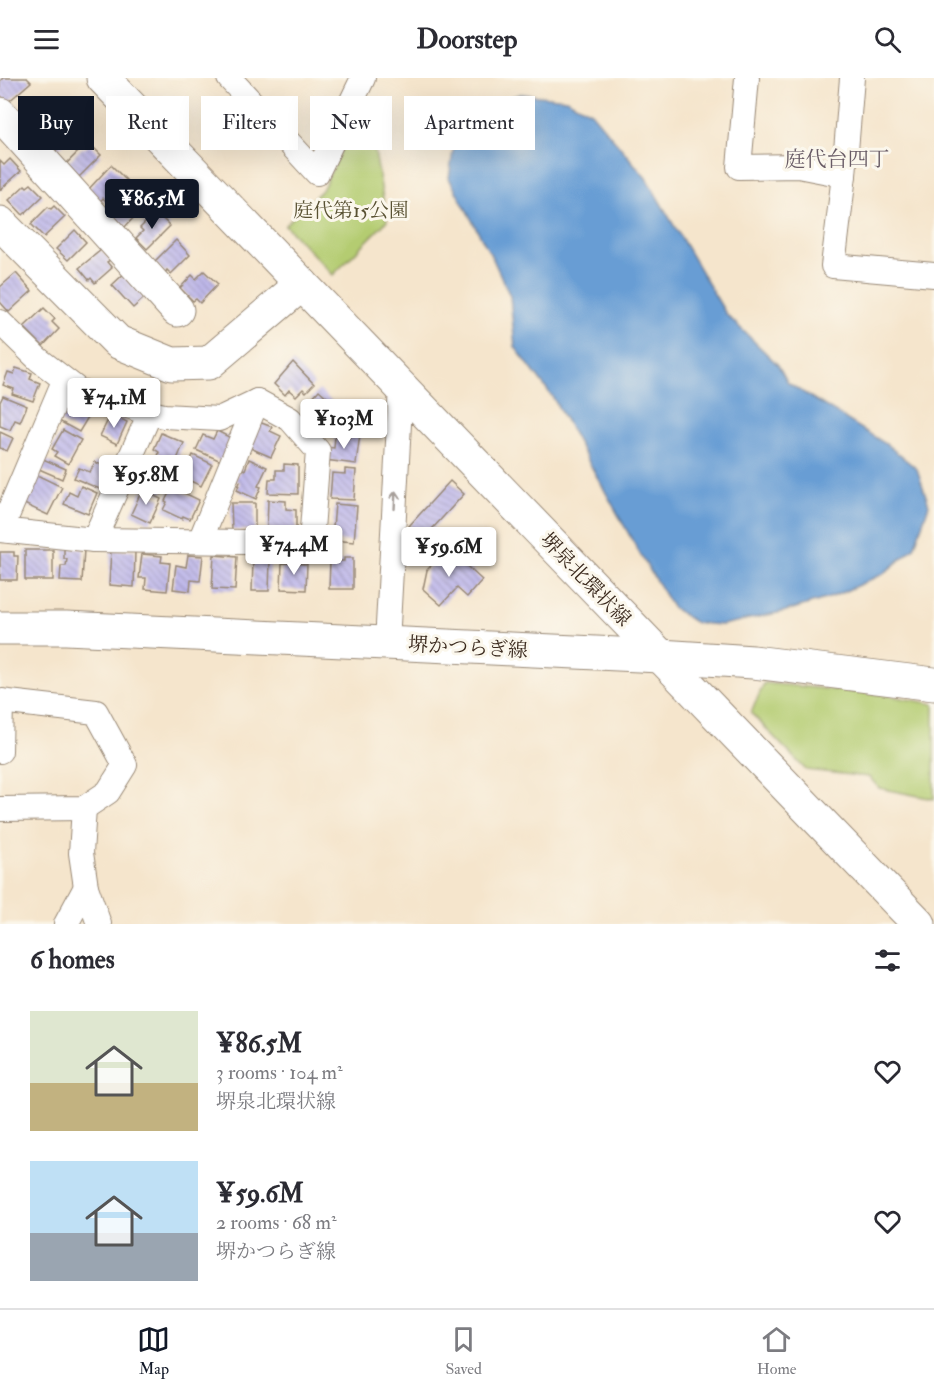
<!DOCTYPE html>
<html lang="en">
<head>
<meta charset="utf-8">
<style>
	body { margin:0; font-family:"IM FELL Double Pica","Noto Serif JP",serif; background:#f2f2f3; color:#2b2b33; height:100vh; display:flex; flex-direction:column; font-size:22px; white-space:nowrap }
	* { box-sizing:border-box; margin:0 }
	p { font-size:20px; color:#7c7c81 }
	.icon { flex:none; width:33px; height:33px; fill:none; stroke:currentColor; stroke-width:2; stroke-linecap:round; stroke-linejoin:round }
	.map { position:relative; height:846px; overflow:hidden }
	.side { display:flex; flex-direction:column; background:#fff; flex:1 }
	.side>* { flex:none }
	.guide { position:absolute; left:18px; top:18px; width:600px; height:54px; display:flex; gap:12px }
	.price { position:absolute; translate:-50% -51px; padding:0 14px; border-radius:6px; background:#fff; color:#222; font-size:20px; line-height:39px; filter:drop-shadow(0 2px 3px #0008) }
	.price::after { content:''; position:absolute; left:50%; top:36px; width:18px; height:14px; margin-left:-9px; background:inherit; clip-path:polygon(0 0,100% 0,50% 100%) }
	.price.current { background:#111827; color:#fff }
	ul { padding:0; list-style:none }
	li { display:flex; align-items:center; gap:18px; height:150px; padding:0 30px }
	li span { display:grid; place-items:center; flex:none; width:168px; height:120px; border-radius:0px; color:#555 }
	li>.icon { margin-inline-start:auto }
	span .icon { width:72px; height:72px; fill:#fffc; stroke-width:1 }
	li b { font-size:26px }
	h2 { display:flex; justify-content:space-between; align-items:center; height:72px; padding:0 30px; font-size:26px }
	.tag { padding:0 21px; border-radius:0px; background:#fff; box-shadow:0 6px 24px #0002; font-size:21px; line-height:54px }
	.tag.current { background:#111827; color:#fff }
	header { display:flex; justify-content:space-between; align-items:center; height:78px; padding:0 30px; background:#fff; font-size:27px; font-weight:700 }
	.tabs { display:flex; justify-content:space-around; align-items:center; height:84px; border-top:2px solid #e1e1e2; background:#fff; font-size:16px; color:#7c7c81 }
	.tabs a { display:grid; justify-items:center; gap:3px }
	.tabs .current { color:#111827 }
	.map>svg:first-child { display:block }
	.park { fill:#b4cc71; stroke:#787b48; stroke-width:1.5 }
	.water { fill:#679dd4; stroke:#516479; stroke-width:1.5 }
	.building { fill:url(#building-back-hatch) }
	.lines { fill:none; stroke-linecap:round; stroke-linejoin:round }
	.street-casing { stroke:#988875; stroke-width:26 }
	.secondary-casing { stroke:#988875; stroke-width:35 }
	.primary-casing { stroke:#988875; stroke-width:35 }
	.street { stroke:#fff; stroke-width:24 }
	.secondary { stroke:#fff; stroke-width:33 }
	.primary { stroke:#fff; stroke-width:33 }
	.oneway { stroke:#a79f9a }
	.labels { text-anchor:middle; stroke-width:6; stroke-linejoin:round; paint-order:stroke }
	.park-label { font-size:20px; fill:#595233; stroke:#fbf7ec }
	.street-label { font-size:20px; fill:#3b2a1e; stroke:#fbf7ec }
	.neighbourhood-label { font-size:21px; fill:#685b65; stroke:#fbf7ec }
</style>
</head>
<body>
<header><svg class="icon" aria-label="menu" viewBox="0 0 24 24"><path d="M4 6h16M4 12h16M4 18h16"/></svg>Doorstep<svg class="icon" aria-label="search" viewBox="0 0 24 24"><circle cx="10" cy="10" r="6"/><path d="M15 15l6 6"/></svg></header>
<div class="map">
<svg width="934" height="846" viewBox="0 0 934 846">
	<defs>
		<pattern id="building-back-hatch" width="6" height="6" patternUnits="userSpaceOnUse" patternTransform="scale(1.5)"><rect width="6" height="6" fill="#bcb5ea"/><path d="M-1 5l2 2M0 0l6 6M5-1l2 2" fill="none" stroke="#9a93bd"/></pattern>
	</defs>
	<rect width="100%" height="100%" fill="#fbf7ec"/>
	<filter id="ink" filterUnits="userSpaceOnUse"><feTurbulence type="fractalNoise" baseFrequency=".0167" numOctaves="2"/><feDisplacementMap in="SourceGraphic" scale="12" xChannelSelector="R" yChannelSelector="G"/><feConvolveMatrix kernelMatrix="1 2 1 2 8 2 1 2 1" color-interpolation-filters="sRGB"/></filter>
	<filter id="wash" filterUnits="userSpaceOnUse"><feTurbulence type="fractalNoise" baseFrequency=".008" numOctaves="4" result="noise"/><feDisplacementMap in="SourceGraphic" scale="24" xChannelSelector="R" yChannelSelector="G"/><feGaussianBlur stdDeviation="1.35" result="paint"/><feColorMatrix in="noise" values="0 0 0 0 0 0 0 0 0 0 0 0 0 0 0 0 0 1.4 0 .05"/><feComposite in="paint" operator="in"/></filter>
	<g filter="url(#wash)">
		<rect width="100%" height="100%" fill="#f5e5cc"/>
		<g class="park">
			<path d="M 348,59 L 373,63 L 387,143 L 333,197 L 285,147 L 322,112 Z"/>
			<path d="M 764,605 L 880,616 L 934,626 L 934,721 L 879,710 L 869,699 L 806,692 L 751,635 Z"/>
		</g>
		<path class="water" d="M 521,16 L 566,21 L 591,34 L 646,100 L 726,236 L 778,287 L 788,305 L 886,366 L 917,391 L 929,427 L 914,470 L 883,496 L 832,519 L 786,533 L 722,547 L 696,545 L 672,529 L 640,476 L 552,318 L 515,269 L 510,218 L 493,181 L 449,100 L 453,73 L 469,42 L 491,25 Z"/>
		<g id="blocks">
			<g class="building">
				<path d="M 3,0 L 27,0 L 31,4 L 7,25 L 0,17 L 0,3 Z"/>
				<path d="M 44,18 L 52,27 L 49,30 L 51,33 L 35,49 L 32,45 L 27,49 L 15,37 L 35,19 L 39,23 Z"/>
				<path d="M 67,41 L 78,54 L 54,74 L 41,60 L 57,46 L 59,48 Z"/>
				<path d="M 90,66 L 101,77 L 79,99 L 66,86 L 83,69 L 84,71 Z"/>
				<path d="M 10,81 L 21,93 L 0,112 L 0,83 L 4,87 Z"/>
				<path d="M 111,87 L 127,103 L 107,124 L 103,120 L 99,125 L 87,113 Z"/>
				<path d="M 31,106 L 43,118 L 23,137 L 9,122 L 25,107 L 27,109 Z"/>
				<path d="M 137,114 L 148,124 L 124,150 L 110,136 L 127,117 L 130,121 Z"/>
				<path d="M 54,128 L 65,139 L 44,159 L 31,146 L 48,129 L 51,131 Z"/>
				<path d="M 156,134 L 170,148 L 147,171 L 136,160 L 143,153 L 140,150 Z"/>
				<path d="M 75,152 L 86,164 L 68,182 L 56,171 Z"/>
				<path d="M 176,162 L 190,177 L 171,196 L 167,192 L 165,195 L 154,184 Z"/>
				<path d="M 101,172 L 110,182 L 107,184 L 112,190 L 95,205 L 91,200 L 89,202 L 79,190 Z"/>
				<path d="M 127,193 L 144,220 L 133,230 L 112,207 Z"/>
				<path d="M 204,193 L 218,206 L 200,225 L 196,221 L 193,223 L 180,210 L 192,197 L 196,201 Z"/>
				<path d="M 16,195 L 32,213 L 9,234 L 0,224 L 0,209 Z"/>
				<path d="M 44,230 L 55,241 L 52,244 L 59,251 L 43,268 L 24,249 Z"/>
				<path d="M 293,284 L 314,306 L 306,314 L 303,311 L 296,318 L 289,312 L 285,317 L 274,306 Z"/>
				<path d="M 16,290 L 32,295 L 30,301 L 40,305 L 33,323 L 12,316 L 14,311 L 3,307 L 8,294 L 14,296 Z"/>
				<path d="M 319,312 L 342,333 L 326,350 L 308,334 L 316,325 L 311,321 Z"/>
				<path d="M 3,318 L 27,328 L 20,344 L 15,342 L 10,352 L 0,348 L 0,324 Z"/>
				<path d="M 72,322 L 91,334 L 79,354 L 59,343 Z"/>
				<path d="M 111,336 L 127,344 L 117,366 L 100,358 Z"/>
				<path d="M 259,344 L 272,349 L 270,353 L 281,358 L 271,379 L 248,369 Z"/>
				<path d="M 63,352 L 81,362 L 68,386 L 54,378 L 57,374 L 52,371 Z"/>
				<path d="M 217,353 L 231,360 L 221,383 L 196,372 L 203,357 L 213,361 Z"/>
				<path d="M 0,354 L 13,360 L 7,373 L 0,370 Z"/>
				<path d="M 161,355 L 184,365 L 175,386 L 158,379 L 159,374 L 154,371 Z"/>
				<path d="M 350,355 L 360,356 L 356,386 L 325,382 L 327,369 L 334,370 L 335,358 L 349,360 Z"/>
				<path d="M 193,377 L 212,386 L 201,408 L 182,399 Z"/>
				<path d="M 43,381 L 66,391 L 62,401 L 39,391 Z"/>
				<path d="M 249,381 L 267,389 L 258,408 L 261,409 L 256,421 L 237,412 L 240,404 L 235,402 L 241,390 L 245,392 Z"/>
				<path d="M 154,383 L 173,391 L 162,416 L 145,409 L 148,403 L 142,401 L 149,385 L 152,387 Z"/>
				<path d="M 95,384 L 107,389 L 105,393 L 110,395 L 102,412 L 74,400 L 79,390 L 90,394 Z"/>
				<path d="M 284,386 L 298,387 L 298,416 L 268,415 L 269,401 L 276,401 L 276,392 L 284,392 Z"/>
				<path d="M 345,391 L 356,392 L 354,422 L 330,421 L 332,395 L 345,396 Z"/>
				<path d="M 37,397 L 62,409 L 48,437 L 24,426 Z"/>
				<path d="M 450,403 L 464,416 L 423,461 L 409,448 Z"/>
				<path d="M 81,408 L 97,415 L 88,436 L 64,426 L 69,414 L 77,418 Z"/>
				<path d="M 172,409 L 199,422 L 190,441 L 183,438 L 182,441 L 163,432 L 167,424 L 165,423 Z"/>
				<path d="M 142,412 L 161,421 L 150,445 L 131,436 Z"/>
				<path d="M 268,422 L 286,423 L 286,431 L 296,432 L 296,452 L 267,451 Z"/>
				<path d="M 231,425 L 255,425 L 255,452 L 232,452 Z"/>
				<path d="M 335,426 L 357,428 L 354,464 L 332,462 Z"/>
				<path d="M 64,470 L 84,471 L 82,504 L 60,503 L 61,488 L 66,488 L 67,481 L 64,481 Z"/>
				<path d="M 447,470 L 482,502 L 467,519 L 457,510 L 441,527 L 423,511 L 427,492 Z"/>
				<rect x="25" y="472" width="28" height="30"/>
				<path d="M 111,472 L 135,473 L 134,509 L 109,507 Z"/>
				<path d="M 0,474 L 14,474 L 14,478 L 18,478 L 17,502 L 0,502 Z"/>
				<path d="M 142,476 L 162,478 L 161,484 L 170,485 L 167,513 L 145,511 L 146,500 L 139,500 Z"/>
				<path d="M 188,477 L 203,478 L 200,503 L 191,502 L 190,513 L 173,511 L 176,487 L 186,489 Z"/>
				<path d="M 214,477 L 237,479 L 235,512 L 212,511 Z"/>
				<path d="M 344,480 L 353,480 L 353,511 L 329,511 L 330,483 L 344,483 Z"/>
				<path d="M 253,483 L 270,483 L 269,513 L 252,513 Z"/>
				<path d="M 282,485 L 307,486 L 306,512 L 281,511 Z"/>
			</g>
		</g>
	</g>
	<g filter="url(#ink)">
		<use href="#blocks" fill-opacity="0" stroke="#988875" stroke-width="1.5"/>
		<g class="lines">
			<g class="street-casing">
				<g id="street">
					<path d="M 229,0 L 317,95 L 363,0"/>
					<path d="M 747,0 L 739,89 L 798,88 L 844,97"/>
					<path d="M 852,0 L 844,97 L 833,188 L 934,197"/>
					<path d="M 0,244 L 38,281 L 78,312 L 146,334 L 164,338 L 219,341 L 257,323 L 290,341 L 318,373 L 311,465 L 94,462 L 0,452"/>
					<path d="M 1,452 L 64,303"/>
					<path d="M 94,462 L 150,335"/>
					<path d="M 200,463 L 257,323"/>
					<path d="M 387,565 L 401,309"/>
					<path d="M 0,623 L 96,634 L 125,687 L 108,714 L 84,730 L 0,731"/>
					<path d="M 0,673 L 1,623"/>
					<path d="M 84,730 L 81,775 L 86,809 L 99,846"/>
					<path d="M 66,846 L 86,809"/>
				</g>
			</g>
			<g class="secondary-casing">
				<g id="secondary">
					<path d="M 103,0 L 919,846"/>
					<path d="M 0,36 L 177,232"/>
					<path d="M 0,145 L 118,264 L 172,286 L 209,285 L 302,206"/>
				</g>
			</g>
			<g class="primary-casing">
				<path id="primary" d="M 0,550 L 66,550 L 660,578 L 753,584 L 934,606"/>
			</g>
			<use href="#street" class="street"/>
			<use href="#secondary" class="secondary"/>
			<use href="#primary" class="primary"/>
		</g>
		<defs><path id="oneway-shaft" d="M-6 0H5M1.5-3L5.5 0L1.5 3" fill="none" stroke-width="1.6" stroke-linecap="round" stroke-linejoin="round" transform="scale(1.5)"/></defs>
		<use class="oneway" href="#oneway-shaft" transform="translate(395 422) rotate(-87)"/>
	</g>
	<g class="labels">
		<g class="park-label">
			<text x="351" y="139">庭代第15公園</text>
		</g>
		<g class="street-label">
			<text transform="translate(586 501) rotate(46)" y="7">堺泉北環状線</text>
			<text transform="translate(468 569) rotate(3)" y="7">堺かつらぎ線</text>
		</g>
		<g class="neighbourhood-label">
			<text x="837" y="88">庭代台四丁</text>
		</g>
	</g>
</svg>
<b class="price current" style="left:152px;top:152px">¥86.5M</b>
<b class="price" style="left:114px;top:351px">¥74.1M</b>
<b class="price" style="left:344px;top:372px">¥103M</b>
<b class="price" style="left:146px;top:428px">¥95.8M</b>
<b class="price" style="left:294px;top:498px">¥74.4M</b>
<b class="price" style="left:449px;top:500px">¥59.6M</b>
<div class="guide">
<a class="tag current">Buy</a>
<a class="tag">Rent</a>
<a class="tag">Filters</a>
<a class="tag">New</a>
<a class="tag">Apartment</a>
</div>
</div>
<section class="side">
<h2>6 homes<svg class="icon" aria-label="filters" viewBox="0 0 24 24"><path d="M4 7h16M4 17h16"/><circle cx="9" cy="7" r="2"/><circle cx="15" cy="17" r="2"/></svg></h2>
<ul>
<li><span style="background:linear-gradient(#dfe7d0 60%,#c2b280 0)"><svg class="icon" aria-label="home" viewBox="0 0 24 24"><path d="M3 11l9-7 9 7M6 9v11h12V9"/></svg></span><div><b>¥86.5M</b><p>3 rooms · 104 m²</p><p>堺泉北環状線</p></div><svg class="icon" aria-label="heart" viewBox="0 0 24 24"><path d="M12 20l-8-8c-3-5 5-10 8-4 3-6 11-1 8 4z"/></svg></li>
<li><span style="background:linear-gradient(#bfe0f5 60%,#9aa5b1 0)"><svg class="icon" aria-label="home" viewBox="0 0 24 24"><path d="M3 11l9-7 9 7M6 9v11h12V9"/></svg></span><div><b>¥59.6M</b><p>2 rooms · 68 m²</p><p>堺かつらぎ線</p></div><svg class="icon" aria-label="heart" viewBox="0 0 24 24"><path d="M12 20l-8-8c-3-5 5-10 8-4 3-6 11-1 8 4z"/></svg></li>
</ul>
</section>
<nav class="tabs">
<a class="current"><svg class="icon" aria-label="map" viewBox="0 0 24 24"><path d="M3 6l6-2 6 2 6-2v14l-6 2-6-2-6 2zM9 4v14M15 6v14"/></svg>Map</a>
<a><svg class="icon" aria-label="saved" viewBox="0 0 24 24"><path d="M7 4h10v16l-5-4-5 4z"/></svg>Saved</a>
<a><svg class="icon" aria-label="home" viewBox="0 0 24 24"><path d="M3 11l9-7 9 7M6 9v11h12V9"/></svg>Home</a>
</nav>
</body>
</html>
